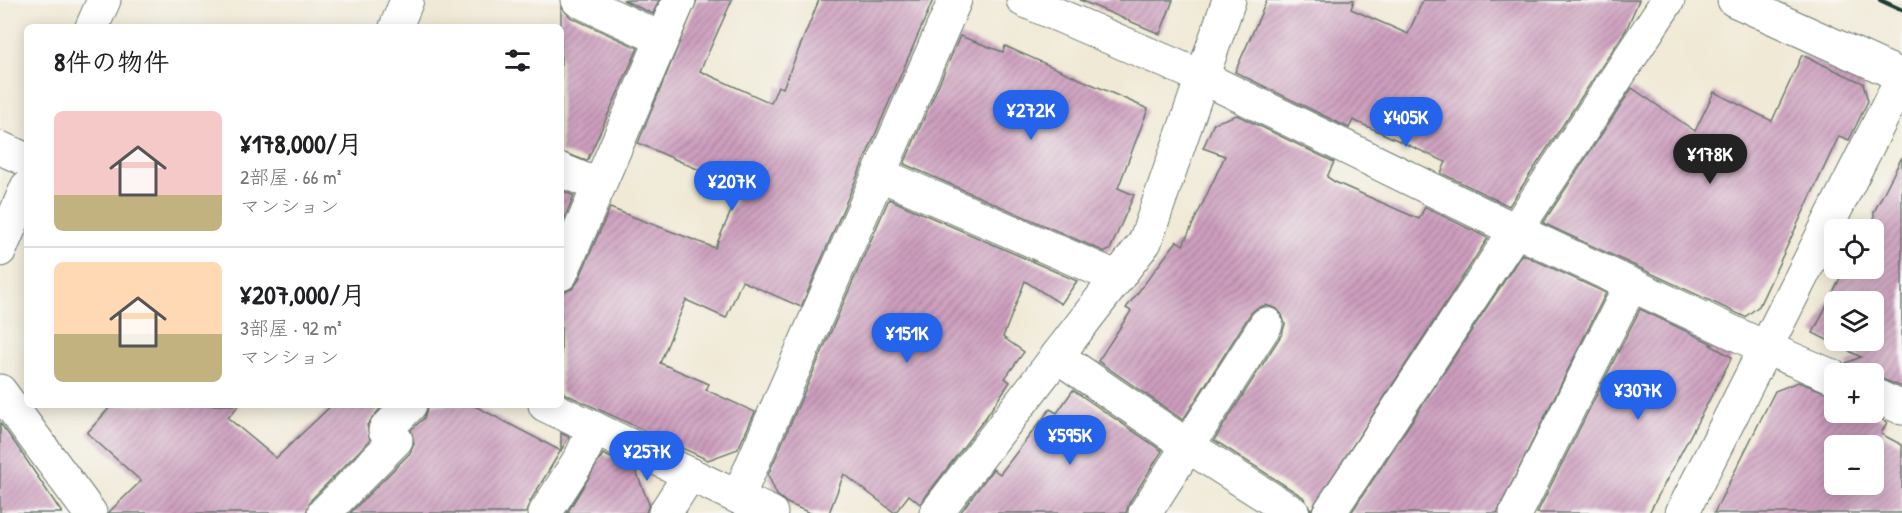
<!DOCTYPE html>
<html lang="ja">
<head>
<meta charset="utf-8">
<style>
	body { margin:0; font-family:"Patrick Hand","Klee One",sans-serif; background:#f2f2f2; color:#202124; height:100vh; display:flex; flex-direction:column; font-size:22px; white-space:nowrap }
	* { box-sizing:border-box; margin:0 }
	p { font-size:20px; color:#757577 }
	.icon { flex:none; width:33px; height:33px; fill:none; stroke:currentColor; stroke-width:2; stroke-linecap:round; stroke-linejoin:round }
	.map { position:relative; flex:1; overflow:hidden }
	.details { position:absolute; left:24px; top:24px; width:540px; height:384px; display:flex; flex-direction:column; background:#fff; border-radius:9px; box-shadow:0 3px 15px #0003 }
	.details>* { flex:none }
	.tools { position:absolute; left:1824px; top:219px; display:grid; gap:12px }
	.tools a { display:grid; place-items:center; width:60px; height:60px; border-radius:9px; background:#fff; box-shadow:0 3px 15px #0003; font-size:30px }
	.price { position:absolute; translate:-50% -51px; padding:0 14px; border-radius:21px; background:#2563eb; color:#fff; font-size:20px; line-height:39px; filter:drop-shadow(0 2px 3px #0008) }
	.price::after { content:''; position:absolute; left:50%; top:36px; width:18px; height:14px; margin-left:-9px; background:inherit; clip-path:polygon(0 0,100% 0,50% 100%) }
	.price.selected { background:#222; color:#fff }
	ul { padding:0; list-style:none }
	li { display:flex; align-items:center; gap:18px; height:150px; padding:0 30px }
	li+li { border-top:2px solid #e0e0e0 }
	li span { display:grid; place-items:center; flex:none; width:168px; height:120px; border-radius:9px; color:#555 }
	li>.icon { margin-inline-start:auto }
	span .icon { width:72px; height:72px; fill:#fffc; stroke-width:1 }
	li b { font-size:26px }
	h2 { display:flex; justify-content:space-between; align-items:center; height:72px; padding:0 30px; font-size:26px }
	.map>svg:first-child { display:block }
	.building { fill:url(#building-hatch); fill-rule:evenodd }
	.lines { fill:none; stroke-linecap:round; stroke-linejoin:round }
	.minor-casing { stroke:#68796c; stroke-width:35 }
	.tertiary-casing { stroke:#68796c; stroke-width:35 }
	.primary-casing { stroke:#68796c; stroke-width:35 }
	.minor { stroke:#fff; stroke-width:33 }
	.tertiary { stroke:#fff; stroke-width:33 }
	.primary { stroke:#fff; stroke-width:33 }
	.rail { stroke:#1f3d34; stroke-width:4.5 }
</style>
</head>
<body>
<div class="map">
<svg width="1902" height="513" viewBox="0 0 1902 513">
	<defs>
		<pattern id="building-hatch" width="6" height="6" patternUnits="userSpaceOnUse" patternTransform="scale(1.5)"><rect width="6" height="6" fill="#cd9ebe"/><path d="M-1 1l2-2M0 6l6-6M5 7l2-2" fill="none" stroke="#a6829b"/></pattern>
	</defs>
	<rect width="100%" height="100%" fill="#f6f6f2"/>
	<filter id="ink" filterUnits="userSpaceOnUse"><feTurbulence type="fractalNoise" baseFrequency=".0167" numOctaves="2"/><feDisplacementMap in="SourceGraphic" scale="12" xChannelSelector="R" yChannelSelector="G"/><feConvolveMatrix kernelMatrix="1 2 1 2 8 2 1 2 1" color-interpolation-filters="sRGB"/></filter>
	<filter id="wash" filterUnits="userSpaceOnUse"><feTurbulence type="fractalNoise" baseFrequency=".008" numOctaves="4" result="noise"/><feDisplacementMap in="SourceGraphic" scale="24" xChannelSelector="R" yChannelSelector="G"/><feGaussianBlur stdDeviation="1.35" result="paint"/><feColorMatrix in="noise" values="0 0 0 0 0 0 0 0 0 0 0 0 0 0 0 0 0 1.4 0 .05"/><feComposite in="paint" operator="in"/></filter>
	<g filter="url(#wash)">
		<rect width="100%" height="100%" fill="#f0e9d5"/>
		<g id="blocks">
			<g class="building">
				<path d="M 623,0 L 659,0 L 653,14 Z"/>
				<path d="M 697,0 L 732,0 L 700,71 L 771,103 L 778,86 L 783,88 L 819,0 L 933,0 L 801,307 L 742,281 L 726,318 L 686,300 L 660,363 L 709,384 L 706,390 L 755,412 L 738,449 L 708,460 L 561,392 L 561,292 L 572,289 L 578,281 L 610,208 L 715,248 L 738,195 L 733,193 L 736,186 L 638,143 Z"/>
				<path d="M 1080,0 L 1173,0 L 1160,34 Z"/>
				<path d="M 1267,0 L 1354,0 L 1351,9 L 1408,34 L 1423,0 L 1639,0 L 1626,30 L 1509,206 L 1441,173 L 1446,162 L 1353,120 L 1349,128 L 1235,72 Z"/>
				<path d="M 561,6 L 570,17 L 638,48 L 587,161 L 561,152 Z"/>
				<path d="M 960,36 L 1003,52 L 1005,46 L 1148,109 L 1118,188 L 1134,195 L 1110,250 L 1105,252 L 904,164 Z"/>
				<path d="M 1802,55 L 1863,83 L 1868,101 L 1849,140 L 1839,136 L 1759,306 L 1745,317 L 1543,223 L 1632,88 L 1695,131 L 1714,92 L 1772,121 Z"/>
				<path d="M 1237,115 L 1334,162 L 1327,177 L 1335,182 L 1419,219 L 1425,207 L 1488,238 L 1311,510 L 1303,497 L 1214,440 L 1282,334 L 1285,324 L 1282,315 L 1277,309 L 1266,305 L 1257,308 L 1251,313 L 1183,420 L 1098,361 L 1131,311 L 1126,308 L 1177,241 L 1183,245 L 1225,156 L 1203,148 L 1214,123 Z"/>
				<path d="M 1902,157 L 1902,387 L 1874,376 L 1874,374 L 1852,374 L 1846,363 L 1861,357 L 1813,333 L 1845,268 L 1874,268 L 1874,212 ZM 1834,302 L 1874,302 L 1874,340 L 1834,340 Z"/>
				<path d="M 561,190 L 574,196 L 561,227 Z"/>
				<path d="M 889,199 L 1077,281 L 1061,304 L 1025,281 L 1003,337 L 1024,352 L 1005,378 L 1010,382 L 986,417 L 920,504 L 909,495 L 895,513 L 844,474 L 829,513 L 810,513 L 787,503 L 777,495 L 768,475 Z"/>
				<path d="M 1522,254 L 1606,293 L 1497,513 L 1351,513 Z"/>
				<path d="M 1640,309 L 1713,344 L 1710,345 L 1732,357 L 1649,513 L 1537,513 Z"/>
				<path d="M 1798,382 L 1834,395 L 1834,412 L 1867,412 L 1887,422 L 1881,434 L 1902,445 L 1902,513 L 1714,513 L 1775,391 ZM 1834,446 L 1874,446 L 1874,484 L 1834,484 Z"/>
				<path d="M 1073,390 L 1162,451 L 1129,503 L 1126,513 L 960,513 L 993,469 L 1000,474 L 1050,409 L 1057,413 Z"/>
				<path d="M 112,405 L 239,405 L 228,418 L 276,458 L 332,405 L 383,405 L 367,425 L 370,440 L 311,500 L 306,513 L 108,513 L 141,481 L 87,433 Z"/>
				<path d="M 428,405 L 473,405 L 561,451 L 561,433 L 569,437 L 529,503 L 526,513 L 350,513 L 410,453 L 414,444 L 411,430 L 424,418 Z"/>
				<path d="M 0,423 L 17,446 L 62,513 L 0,513 Z"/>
				<path d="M 603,454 L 635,469 L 649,504 L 646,513 L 567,513 Z"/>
			</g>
		</g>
	</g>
	<g filter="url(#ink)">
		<use href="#blocks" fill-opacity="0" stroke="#68796c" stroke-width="1.5"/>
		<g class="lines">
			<g class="minor-casing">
				<g id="minor">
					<path d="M 578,0 L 662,39"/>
					<path d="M 1023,0 L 1202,77 L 1517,231 L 1766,348 L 1834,377"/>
					<path d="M 1734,0 L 1902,76"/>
					<path d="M 396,27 L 407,0"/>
					<path d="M 0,148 L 27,160"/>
					<path d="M 561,170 L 599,186"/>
					<path d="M 879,174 L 1118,278"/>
					<path d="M 561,274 L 679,0"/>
					<path d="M 1057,356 L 1188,446 L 1293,513"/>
					<path d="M 0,391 L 90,513"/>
					<path d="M 1874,395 L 1902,408"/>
					<path d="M 738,497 L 955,0"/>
					<path d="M 324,513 L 396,440 L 385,430 L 410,405"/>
					<path d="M 545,513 L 581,457 L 594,428"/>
					<path d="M 665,513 L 690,474"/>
					<path d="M 1145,513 L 1266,324"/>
					<path d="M 1329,513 L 1668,0"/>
					<path d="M 1516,513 L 1631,285"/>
				</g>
			</g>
			<g class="tertiary-casing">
				<g id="tertiary">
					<path d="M 545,405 L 771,513"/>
					<path d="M 936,513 L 1145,242 L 1229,0"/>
					<path d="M 1682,513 L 1902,78"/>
				</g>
			</g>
			<g class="primary-casing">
				<g id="primary">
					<path d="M 92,27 L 104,0"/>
					<path d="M 0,250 L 27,187"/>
				</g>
			</g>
			<use href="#minor" class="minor"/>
			<use href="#tertiary" class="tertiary"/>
			<use href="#primary" class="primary"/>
			<path class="rail" d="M 1880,0 L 1902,10"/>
		</g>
	</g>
</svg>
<div class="tools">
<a><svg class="icon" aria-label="locate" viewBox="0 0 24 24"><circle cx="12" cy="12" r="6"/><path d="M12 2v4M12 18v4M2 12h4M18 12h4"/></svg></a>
<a><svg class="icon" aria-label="layers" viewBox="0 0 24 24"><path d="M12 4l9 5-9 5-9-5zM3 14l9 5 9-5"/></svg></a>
<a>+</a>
<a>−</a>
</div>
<b class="price" style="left:1031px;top:141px">¥272K</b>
<b class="price" style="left:1406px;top:148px">¥405K</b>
<b class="price selected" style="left:1710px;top:185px">¥178K</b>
<b class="price" style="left:732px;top:212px">¥207K</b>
<b class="price" style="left:907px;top:364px">¥151K</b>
<b class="price" style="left:1638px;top:421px">¥307K</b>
<b class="price" style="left:1070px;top:466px">¥595K</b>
<b class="price" style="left:647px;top:482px">¥257K</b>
<section class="details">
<h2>8件の物件<svg class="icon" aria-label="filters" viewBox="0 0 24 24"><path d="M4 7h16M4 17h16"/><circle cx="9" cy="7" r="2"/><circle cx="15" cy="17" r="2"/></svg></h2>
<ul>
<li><span style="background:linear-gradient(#f6c9c9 70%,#c2b280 0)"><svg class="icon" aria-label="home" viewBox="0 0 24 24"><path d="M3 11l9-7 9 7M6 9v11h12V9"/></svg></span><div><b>¥178,000/月</b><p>2部屋 · 66 m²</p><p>マンション</p></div></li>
<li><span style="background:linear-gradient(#ffd9b3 60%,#c2b280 0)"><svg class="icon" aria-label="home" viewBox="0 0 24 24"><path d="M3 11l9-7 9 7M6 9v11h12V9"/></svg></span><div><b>¥207,000/月</b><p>3部屋 · 92 m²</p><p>マンション</p></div></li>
</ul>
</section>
</div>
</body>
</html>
